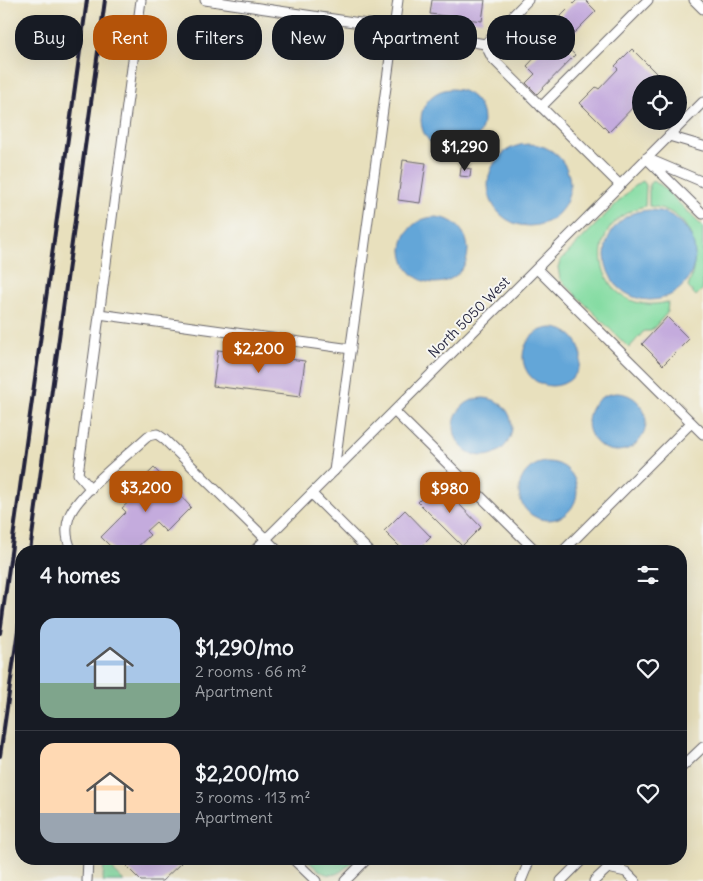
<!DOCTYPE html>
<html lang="en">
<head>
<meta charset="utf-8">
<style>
	body { margin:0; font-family:Delius,sans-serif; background:#242831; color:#f1f3f6; height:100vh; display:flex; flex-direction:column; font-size:19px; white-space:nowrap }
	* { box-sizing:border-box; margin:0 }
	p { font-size:16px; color:#9ea1a6 }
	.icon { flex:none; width:28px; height:28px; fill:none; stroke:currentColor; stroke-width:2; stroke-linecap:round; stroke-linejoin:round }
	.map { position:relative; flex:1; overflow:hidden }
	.side { position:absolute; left:15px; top:545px; width:672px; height:320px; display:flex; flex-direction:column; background:#171b24; border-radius:20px; box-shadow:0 5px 20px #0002 }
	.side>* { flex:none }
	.top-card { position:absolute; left:15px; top:15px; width:674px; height:45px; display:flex; gap:10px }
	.controls { position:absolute; left:632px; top:75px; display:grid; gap:10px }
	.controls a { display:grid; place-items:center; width:55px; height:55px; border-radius:50%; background:#171b24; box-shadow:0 5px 20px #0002; font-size:25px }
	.price { position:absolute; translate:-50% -42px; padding:0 11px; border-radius:10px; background:#b45309; color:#fff; font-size:16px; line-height:32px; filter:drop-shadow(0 1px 2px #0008) }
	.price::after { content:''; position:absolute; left:50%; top:30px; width:15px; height:11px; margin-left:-8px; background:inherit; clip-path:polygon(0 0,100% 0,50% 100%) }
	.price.on { background:#222; color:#fff }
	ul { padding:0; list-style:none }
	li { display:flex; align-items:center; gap:15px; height:125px; padding:0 25px }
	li+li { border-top:1px solid #363941 }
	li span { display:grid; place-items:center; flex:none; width:140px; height:100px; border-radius:15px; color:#555 }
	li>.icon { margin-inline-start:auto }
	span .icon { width:60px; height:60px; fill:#fffc; stroke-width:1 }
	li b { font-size:21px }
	h2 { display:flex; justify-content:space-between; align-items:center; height:60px; padding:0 25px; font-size:21px }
	.chip { padding:0 18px; border-radius:20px; background:#171b24; box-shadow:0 5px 20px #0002; font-size:18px; line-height:45px }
	.chip.on { background:#b45309; color:#fff }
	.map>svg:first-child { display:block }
	.green { fill:#84dca2; stroke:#537f6e }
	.water { fill:#64a6d8; stroke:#43648a }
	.building { fill:#c4abdd }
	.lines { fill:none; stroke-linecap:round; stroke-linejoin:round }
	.service-casing { stroke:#676468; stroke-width:11 }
	.service { stroke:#fff; stroke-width:9 }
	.rail { stroke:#22223b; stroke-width:4 }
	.labels { text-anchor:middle; stroke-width:4; stroke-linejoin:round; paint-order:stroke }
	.street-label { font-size:14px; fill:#22223b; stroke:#f6f6f2 }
</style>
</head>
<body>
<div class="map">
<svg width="703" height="881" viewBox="0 0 703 881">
	<rect width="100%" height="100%" fill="#f6f6f2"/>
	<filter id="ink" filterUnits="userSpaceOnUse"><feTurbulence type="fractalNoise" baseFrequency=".02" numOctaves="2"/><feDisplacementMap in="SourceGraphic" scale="10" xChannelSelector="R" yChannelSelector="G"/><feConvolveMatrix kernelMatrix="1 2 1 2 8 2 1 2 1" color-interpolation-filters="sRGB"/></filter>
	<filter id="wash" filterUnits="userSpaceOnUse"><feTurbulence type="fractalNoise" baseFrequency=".0096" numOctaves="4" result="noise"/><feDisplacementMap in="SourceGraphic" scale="20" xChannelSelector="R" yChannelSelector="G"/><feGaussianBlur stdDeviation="1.12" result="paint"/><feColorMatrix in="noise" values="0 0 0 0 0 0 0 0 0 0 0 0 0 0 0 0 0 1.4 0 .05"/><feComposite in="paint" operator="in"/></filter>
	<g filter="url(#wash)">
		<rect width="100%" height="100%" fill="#e8e0bd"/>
		<g class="green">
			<path d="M 643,181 L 646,185 L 645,206 C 573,223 597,320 668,302 L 667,313 L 651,331 L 644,331 L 629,348 L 560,279 L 558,267 L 561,260 L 634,186 Z"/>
			<path d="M 652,181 L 661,185 L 703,227 L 703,289 L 696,296 L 688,287 C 703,251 692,210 649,206 L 649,185 Z"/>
			<path d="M 104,859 L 112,859 L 114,871 L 124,881 L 103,881 Z"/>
			<path d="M 306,859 L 355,859 C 334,880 328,880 306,859 Z"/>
		</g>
		<g class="water">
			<circle cx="452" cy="120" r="31"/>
			<circle cx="529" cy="185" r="41"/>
			<circle cx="650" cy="255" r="45"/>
			<circle cx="435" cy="250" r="33"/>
			<circle cx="552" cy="357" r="29"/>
			<circle cx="617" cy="422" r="29"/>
			<circle cx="483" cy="427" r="29"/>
			<circle cx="548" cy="491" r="29"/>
		</g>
		<g id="blocks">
			<g class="building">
				<path d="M 432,0 L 485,0 L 482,21 L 430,14 Z"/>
				<path d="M 577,0 L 585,0 L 596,11 L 571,36 L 556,21 Z"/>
				<path d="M 555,36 L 575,55 L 537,94 L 526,83 L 535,74 L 527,66 Z"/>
				<path d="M 632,49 L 662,79 L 657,84 L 641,84 L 641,99 L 609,132 L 580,103 L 596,87 L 599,89 L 618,69 L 615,66 Z"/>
				<path d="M 403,160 L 426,163 L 420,203 L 398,200 Z"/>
				<path d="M 461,167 L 471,169 L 470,177 L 460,176 Z"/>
				<path d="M 667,317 L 689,339 L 663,365 L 642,344 Z"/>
				<path d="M 218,350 L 305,361 L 300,397 L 213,386 Z"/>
				<path d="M 154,468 L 191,507 L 166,532 L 156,522 L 146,531 L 150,535 L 133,551 L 115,551 L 101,537 L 126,512 L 122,508 L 132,499 L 127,494 Z"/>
				<path d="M 438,482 L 481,527 L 462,546 L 418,502 Z"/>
				<path d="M 405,510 L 431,537 L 417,551 L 404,551 L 384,531 Z"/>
				<path d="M 119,859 L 177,859 L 181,863 L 162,881 L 141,881 Z"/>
			</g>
		</g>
	</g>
	<g filter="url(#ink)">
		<use href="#blocks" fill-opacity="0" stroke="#676468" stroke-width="1"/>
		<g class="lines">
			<g class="service-casing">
				<g id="service">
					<path d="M 205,0 L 394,28 L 334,471"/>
					<path d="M 398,0 L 394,28 L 485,44 L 492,58 L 619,184"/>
					<path d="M 694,0 L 703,9"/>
					<path d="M 485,44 L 528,0"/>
					<path d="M 541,107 L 648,0"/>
					<path d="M 669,136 L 703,146"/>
					<path d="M 646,158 L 703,214"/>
					<path d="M 651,160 L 703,182"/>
					<path d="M 537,269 L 703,434"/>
					<path d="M 99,314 L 351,349"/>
					<path d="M 395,412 L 536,551"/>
					<path d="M 91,489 L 78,474 L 141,0"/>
					<path d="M 312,494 L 369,551"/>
					<path d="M 72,551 C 67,541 65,529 69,517 C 76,495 129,454 148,436 L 157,434 L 164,439 L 278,551"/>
					<path d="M 254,551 L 703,102"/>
					<path d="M 563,551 L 691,423"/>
					<path d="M 681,768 L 703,747"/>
					<path d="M 293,859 L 316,881"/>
					<path d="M 87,881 L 88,859"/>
					<path d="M 345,881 L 367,859"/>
					<path d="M 521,881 L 530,859"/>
					<path d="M 561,881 L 583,859"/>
					<path d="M 594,881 L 608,868 L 626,872 L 635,881"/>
				</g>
			</g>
			<use href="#service" class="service"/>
			<g class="rail">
				<path d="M 30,551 L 105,0"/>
				<path d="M 0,633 L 87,0"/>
				<path d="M 0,756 L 21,609"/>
			</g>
		</g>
	</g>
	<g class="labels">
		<g class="street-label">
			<text transform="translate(469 317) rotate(-45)" y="5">North 5050 West</text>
		</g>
	</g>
</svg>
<div class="controls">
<a><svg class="icon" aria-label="locate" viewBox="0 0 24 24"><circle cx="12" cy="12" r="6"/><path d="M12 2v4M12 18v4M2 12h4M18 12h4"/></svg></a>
</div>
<b class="price on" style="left:465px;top:172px">$1,290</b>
<b class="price" style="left:259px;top:374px">$2,200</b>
<b class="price" style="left:146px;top:513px">$3,200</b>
<b class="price" style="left:450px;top:514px">$980</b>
<div class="top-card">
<a class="chip">Buy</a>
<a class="chip on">Rent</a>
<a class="chip">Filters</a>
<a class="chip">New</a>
<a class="chip">Apartment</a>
<a class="chip">House</a>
</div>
<section class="side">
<h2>4 homes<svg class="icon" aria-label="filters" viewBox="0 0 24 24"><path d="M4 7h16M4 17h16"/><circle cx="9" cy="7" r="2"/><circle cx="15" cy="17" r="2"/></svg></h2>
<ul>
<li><span style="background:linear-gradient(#a9c7e8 65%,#7fa58c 0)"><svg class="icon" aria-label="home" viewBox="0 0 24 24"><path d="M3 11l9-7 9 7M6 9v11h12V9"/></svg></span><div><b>$1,290/mo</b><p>2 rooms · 66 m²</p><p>Apartment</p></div><svg class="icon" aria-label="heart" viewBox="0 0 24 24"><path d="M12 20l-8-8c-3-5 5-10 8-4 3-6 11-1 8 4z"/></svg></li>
<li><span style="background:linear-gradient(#ffd9b3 70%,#9aa5b1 0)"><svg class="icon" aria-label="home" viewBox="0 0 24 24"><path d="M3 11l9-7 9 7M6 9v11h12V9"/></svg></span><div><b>$2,200/mo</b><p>3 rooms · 113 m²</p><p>Apartment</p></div><svg class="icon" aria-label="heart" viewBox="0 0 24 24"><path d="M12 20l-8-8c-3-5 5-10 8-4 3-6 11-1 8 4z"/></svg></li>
</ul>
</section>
</div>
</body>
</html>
